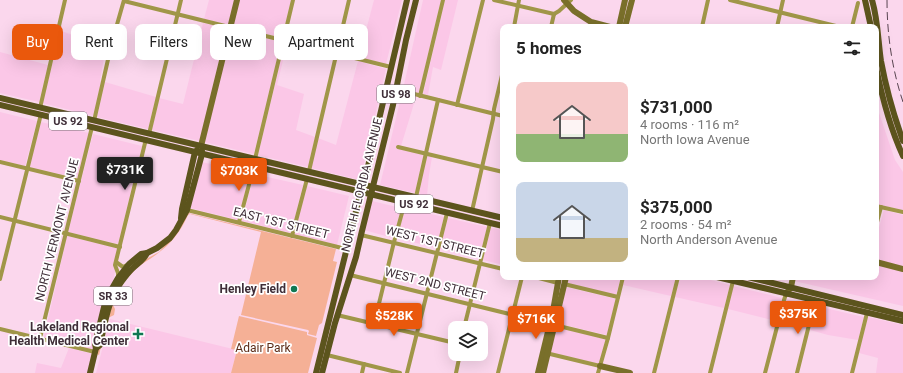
<!DOCTYPE html>
<html lang="en">
<head>
<meta charset="utf-8">
<style>
	body { margin:0; font-family:Roboto,sans-serif; background:#f2f2f2; color:#222; height:100vh; display:flex; flex-direction:column; font-size:15px; white-space:nowrap }
	* { box-sizing:border-box; margin:0 }
	p { font-size:13px; color:#767676 }
	.icon { flex:none; width:22px; height:22px; fill:none; stroke:currentColor; stroke-width:2; stroke-linecap:round; stroke-linejoin:round }
	.map { position:relative; flex:1; overflow:hidden }
	.details { position:absolute; left:500px; top:24px; width:379px; height:256px; display:flex; flex-direction:column; background:#fff; border-radius:8px; box-shadow:0 4px 16px #0002 }
	.details>* { flex:none }
	.banner { position:absolute; left:12px; top:24px; width:380px; height:36px; display:flex; gap:8px }
	.controls { position:absolute; left:448px; top:321px; display:grid; gap:8px }
	.controls a { display:grid; place-items:center; width:40px; height:40px; border-radius:8px; background:#fff; box-shadow:0 4px 16px #0002; font-size:20px }
	.price { position:absolute; translate:-50% -34px; padding:0 9px; border-radius:4px; background:#ea580c; color:#fff; font-size:13px; line-height:26px; filter:drop-shadow(0 1px 2px #0008) }
	.price::after { content:''; position:absolute; left:50%; top:24px; width:12px; height:9px; margin-left:-6px; background:inherit; clip-path:polygon(0 0,100% 0,50% 100%) }
	.price.selected { background:#222; color:#fff }
	ul { padding:0; list-style:none }
	li { display:flex; align-items:center; gap:12px; height:100px; padding:0 16px }
	li span { display:grid; place-items:center; flex:none; width:112px; height:80px; border-radius:8px; color:#555 }
	li>.icon { margin-inline-start:auto }
	span .icon { width:48px; height:48px; fill:#fffc; stroke-width:1 }
	li b { font-size:17px }
	h2 { display:flex; justify-content:space-between; align-items:center; height:48px; padding:0 16px; font-size:17px }
	.pill { padding:0 14px; border-radius:8px; background:#fff; box-shadow:0 4px 16px #0002; font-size:14px; line-height:36px }
	.pill.selected { background:#ea580c; color:#fff }
	.map>svg:first-child { display:block }
	.built { fill:#fbc7e7 }
	.green { fill:#f5b096 }
	.lines { fill:none; stroke-linecap:round; stroke-linejoin:round }
	.street { stroke:#a09648; stroke-width:4 }
	.secondary { stroke:#796f2a; stroke-width:6 }
	.primary { stroke:#5c541d; stroke-width:6 }
	.rail { stroke:#594551; stroke-width:1; stroke-dasharray:8 4; stroke-linecap:butt }
	.poi-dot { fill:#0f7852; stroke:#fff; stroke-width:1.5 }
	.labels { text-anchor:middle; stroke-width:3.5; stroke-linejoin:round; paint-order:stroke }
	.shield { fill:#fff; stroke:#796d74; stroke-width:1 }
	.shield-label { font-size:11px; font-weight:bold; fill:#3f2e38 }
	.street-label { font-size:12px; fill:#3f2e38; stroke:#fff }
	.poi-label { font-size:12px; font-weight:bold; fill:#3f2e38; stroke:#fff; text-anchor:end }
	.park-label { font-size:12px; fill:#5c2c18; stroke:#fff }
</style>
</head>
<body>
<div class="map">
<svg width="903" height="373" viewBox="0 0 903 373">
	<rect width="100%" height="100%" fill="#fbd7ed"/>
	<g class="built">
		<path d="M 209,0 L 235,0 L 229,25 L 204,19 Z"/>
		<path d="M 239,0 L 291,0 L 282,38 L 232,26 Z"/>
		<path d="M 374,0 L 402,0 L 386,64 L 359,57 Z"/>
		<path d="M 423,0 L 441,0 L 419,93 L 403,89 Z"/>
		<path d="M 445,0 L 458,0 L 441,70 L 433,67 L 428,95 L 423,94 Z"/>
		<path d="M 203,23 L 228,29 L 200,141 L 152,130 L 159,98 L 183,104 Z"/>
		<path d="M 231,30 L 281,42 L 254,154 L 204,142 Z"/>
		<path d="M 61,31 L 106,46 L 100,81 L 101,81 L 94,116 L 42,103 L 54,57 Z"/>
		<path d="M 285,43 L 287,44 L 277,85 L 304,94 L 296,130 L 315,137 L 308,167 L 258,155 Z"/>
		<path d="M 0,52 L 48,65 L 39,102 L 0,93 Z"/>
		<path d="M 358,61 L 386,69 L 360,180 L 311,168 L 318,138 L 336,145 Z"/>
		<path d="M 105,82 L 156,97 L 148,129 L 97,117 Z"/>
		<path d="M 402,93 L 416,97 L 401,146 L 397,145 L 396,148 L 423,155 L 415,193 L 380,185 Z"/>
		<path d="M 876,104 L 895,160 L 903,172 L 903,210 L 876,204 Z"/>
		<path d="M 0,112 L 37,121 L 25,166 L 0,160 Z"/>
		<path d="M 41,122 L 89,133 L 77,178 L 29,167 Z"/>
		<path d="M 93,134 L 142,146 L 118,244 L 68,232 Z"/>
		<path d="M 427,156 L 432,157 L 429,175 L 427,196 L 418,194 Z"/>
		<path d="M 202,162 L 250,173 L 238,220 L 190,208 Z"/>
		<path d="M 254,174 L 303,185 L 291,233 L 242,221 Z"/>
		<path d="M 307,186 L 349,196 L 337,245 L 294,234 Z"/>
		<path d="M 372,201 L 401,208 L 393,238 L 364,230 Z"/>
		<path d="M 405,208 L 444,217 L 436,248 L 397,238 Z"/>
		<path d="M 884,210 L 903,215 L 903,267 L 876,260 L 876,238 Z"/>
		<path d="M 448,218 L 487,227 L 479,259 L 440,249 Z"/>
		<path d="M 491,228 L 503,230 L 503,265 L 483,260 Z"/>
		<path d="M 67,236 L 117,248 L 116,267 L 111,290 L 94,350 L 44,337 Z"/>
		<path d="M 876,265 L 903,271 L 903,306 L 794,281 L 795,277 L 876,277 Z"/>
		<path d="M 567,277 L 621,277 L 616,295 L 566,283 Z"/>
		<path d="M 625,277 L 676,277 L 671,296 L 623,285 Z"/>
		<path d="M 680,277 L 699,277 L 730,285 L 724,308 L 675,297 Z"/>
		<path d="M 733,286 L 782,298 L 776,321 L 728,309 Z"/>
		<path d="M 566,287 L 616,299 L 607,335 L 556,323 Z"/>
		<path d="M 786,299 L 812,305 L 806,329 L 780,322 Z"/>
		<path d="M 816,306 L 864,317 L 858,340 L 828,335 L 810,330 Z"/>
		<path d="M 868,317 L 903,325 L 903,373 L 876,373 L 878,358 L 859,353 Z"/>
		<path d="M 110,319 L 237,350 L 231,373 L 96,373 Z"/>
		<path d="M 555,327 L 606,339 L 599,364 L 550,352 Z"/>
		<path d="M 69,348 L 93,354 L 88,373 L 35,373 L 37,363 L 61,368 Z"/>
	</g>
	<g class="green">
		<path d="M 188,213 L 336,249 L 333,261 L 337,262 L 322,323 L 319,325 L 316,336 L 308,334 L 309,331 L 308,330 L 241,315 L 261,232 L 190,214 L 188,215 C 181,231 171,244 157,254 C 149,260 139,265 132,273 C 123,282 117,293 113,305 L 115,309 L 114,315 L 108,318 L 99,355 L 97,354 L 110,301 L 137,264 L 159,252 L 166,244 Z"/>
		<path d="M 239,316 L 307,332 L 307,335 L 317,338 L 308,373 L 231,373 L 237,350 L 231,349 Z"/>
	</g>
	<g class="lines">
		<g class="street">
			<path d="M 494,0 L 554,14"/>
			<path d="M 730,0 L 840,27"/>
			<path d="M 124,1 L 391,67"/>
			<path d="M 554,14 L 559,11 L 571,0"/>
			<path d="M 514,27 L 519,0"/>
			<path d="M 551,27 L 554,14"/>
			<path d="M 702,27 L 708,0"/>
			<path d="M 777,27 L 783,0"/>
			<path d="M 852,27 L 858,3"/>
			<path d="M 386,87 L 503,116"/>
			<path d="M 420,96 L 443,0"/>
			<path d="M 457,105 L 483,0"/>
			<path d="M 40,108 L 65,0"/>
			<path d="M 94,121 L 112,42 L 124,0"/>
			<path d="M 149,134 L 181,0"/>
			<path d="M 398,147 L 503,172"/>
			<path d="M 255,159 L 293,0"/>
			<path d="M 0,162 L 79,181"/>
			<path d="M 309,171 L 349,0"/>
			<path d="M 416,197 L 438,100"/>
			<path d="M 876,206 L 903,212"/>
			<path d="M 187,210 L 346,249"/>
			<path d="M 472,211 L 493,119 L 494,109 L 503,71"/>
			<path d="M 0,217 L 120,247"/>
			<path d="M 239,222 L 254,166"/>
			<path d="M 876,226 L 881,207"/>
			<path d="M 361,235 L 503,269"/>
			<path d="M 292,236 L 307,179"/>
			<path d="M 116,262 L 123,267 L 127,265"/>
			<path d="M 350,275 L 608,338"/>
			<path d="M 118,277 L 118,273 L 115,265 L 146,139"/>
			<path d="M 535,277 L 558,283"/>
			<path d="M 0,279 L 41,114"/>
			<path d="M 564,284 L 618,297"/>
			<path d="M 337,315 L 455,343"/>
			<path d="M 374,324 L 394,242 L 405,202"/>
			<path d="M 464,328 L 490,223"/>
			<path d="M 0,329 L 95,352"/>
			<path d="M 40,338 L 92,127"/>
			<path d="M 546,353 L 600,366"/>
			<path d="M 327,355 L 400,373"/>
			<path d="M 362,373 L 364,364"/>
			<path d="M 407,373 L 447,213"/>
			<path d="M 456,373 L 460,354"/>
			<path d="M 498,373 L 522,277"/>
			<path d="M 598,373 L 608,338 L 623,277"/>
			<path d="M 654,373 L 678,277"/>
			<path d="M 710,373 L 733,281"/>
			<path d="M 765,373 L 784,300 L 786,294"/>
			<path d="M 797,373 L 815,301"/>
			<path d="M 852,373 L 867,313"/>
		</g>
		<g class="secondary">
			<path d="M 564,0 L 574,11 L 591,22 L 610,27"/>
			<path d="M 619,27 L 625,0"/>
			<path d="M 625,27 L 632,0"/>
			<path d="M 201,146 L 237,0"/>
			<path d="M 876,262 L 903,269"/>
			<path d="M 786,294 L 791,287 L 793,277"/>
			<path d="M 600,366 L 630,373"/>
			<path d="M 538,373 L 553,311 L 559,277"/>
			<path d="M 543,373 L 566,277"/>
		</g>
		<g class="primary">
			<path d="M 865,0 L 871,27"/>
			<path d="M 872,0 C 878,20 878,41 881,61 C 886,88 894,116 903,141"/>
			<path d="M 876,67 C 882,97 890,128 903,156"/>
			<path d="M 0,98 L 503,218"/>
			<path d="M 0,105 L 503,226"/>
			<path d="M 181,218 L 182,209 L 195,152 L 197,150"/>
			<path d="M 717,277 L 903,321"/>
			<path d="M 748,277 L 903,315"/>
			<path d="M 96,348 L 100,345 C 105,323 108,299 122,281 C 125,277 129,272 132,269 C 138,263 144,260 147,253"/>
			<path d="M 90,373 L 96,348 L 95,344 L 106,299 L 118,278 L 129,264 L 141,254 L 147,253 L 157,248 L 170,238 L 176,230 L 187,210 L 202,154 L 202,151"/>
			<path d="M 316,373 L 359,199 L 366,175 L 407,0"/>
			<path d="M 322,373 L 335,323 L 356,257 L 361,235 L 393,105 L 406,40 L 416,0"/>
		</g>
		<path class="rail" d="M 887,0 C 887,35 892,69 903,102"/>
	</g>
	<g class="poi-dot">
		<circle cx="294" cy="289" r="4"/>
		<path d="M136 328h4v4h4v4h-4v4h-4v-4h-4v-4h4z"/>
	</g>
	<g class="labels">
		<g class="shield">
			<rect x="377" y="85" width="38" height="18" rx="3"/>
			<rect x="49" y="112" width="38" height="18" rx="3"/>
			<rect x="395" y="195" width="38" height="18" rx="3"/>
			<rect x="94" y="287" width="38" height="18" rx="3"/>
		</g>
		<g class="shield-label">
			<text x="396" y="98">US 98</text>
			<text x="68" y="125">US 92</text>
			<text x="414" y="208">US 92</text>
			<text x="113" y="300">SR 33</text>
		</g>
		<g class="street-label">
			<text transform="translate(362 185) rotate(-76)" y="4">NORTH FLORIDA AVENUE</text>
			<text transform="translate(281 223) rotate(14)" y="4">EAST 1ST STREET</text>
			<text transform="translate(57 230) rotate(-76)" y="4">NORTH VERMONT AVENUE</text>
			<text transform="translate(435 242) rotate(14)" y="4">WEST 1ST STREET</text>
			<text transform="translate(435 284) rotate(14)" y="4">WEST 2ND STREET</text>
		</g>
		<g class="poi-label">
			<text x="286" y="293">Henley Field</text>
			<text x="129" y="331">Lakeland Regional<tspan x="129" dy="14">Health Medical Center</tspan></text>
		</g>
		<g class="park-label">
			<text x="263" y="352">Adair Park</text>
		</g>
	</g>
</svg>
<div class="controls">
<a><svg class="icon" aria-label="layers" viewBox="0 0 24 24"><path d="M12 4l9 5-9 5-9-5zM3 14l9 5 9-5"/></svg></a>
</div>
<b class="price selected" style="left:125px;top:191px">$731K</b>
<b class="price" style="left:239px;top:192px">$703K</b>
<b class="price" style="left:798px;top:335px">$375K</b>
<b class="price" style="left:394px;top:337px">$528K</b>
<b class="price" style="left:536px;top:340px">$716K</b>
<div class="banner">
<a class="pill selected">Buy</a>
<a class="pill">Rent</a>
<a class="pill">Filters</a>
<a class="pill">New</a>
<a class="pill">Apartment</a>
</div>
<section class="details">
<h2>5 homes<svg class="icon" aria-label="filters" viewBox="0 0 24 24"><path d="M4 7h16M4 17h16"/><circle cx="9" cy="7" r="2"/><circle cx="15" cy="17" r="2"/></svg></h2>
<ul>
<li><span style="background:linear-gradient(#f6c9c9 65%,#8fb573 0)"><svg class="icon" aria-label="home" viewBox="0 0 24 24"><path d="M3 11l9-7 9 7M6 9v11h12V9"/></svg></span><div><b>$731,000</b><p>4 rooms · 116 m²</p><p>North Iowa Avenue</p></div></li>
<li><span style="background:linear-gradient(#c9d6e8 70%,#c2b280 0)"><svg class="icon" aria-label="home" viewBox="0 0 24 24"><path d="M3 11l9-7 9 7M6 9v11h12V9"/></svg></span><div><b>$375,000</b><p>2 rooms · 54 m²</p><p>North Anderson Avenue</p></div></li>
</ul>
</section>
</div>
</body>
</html>
